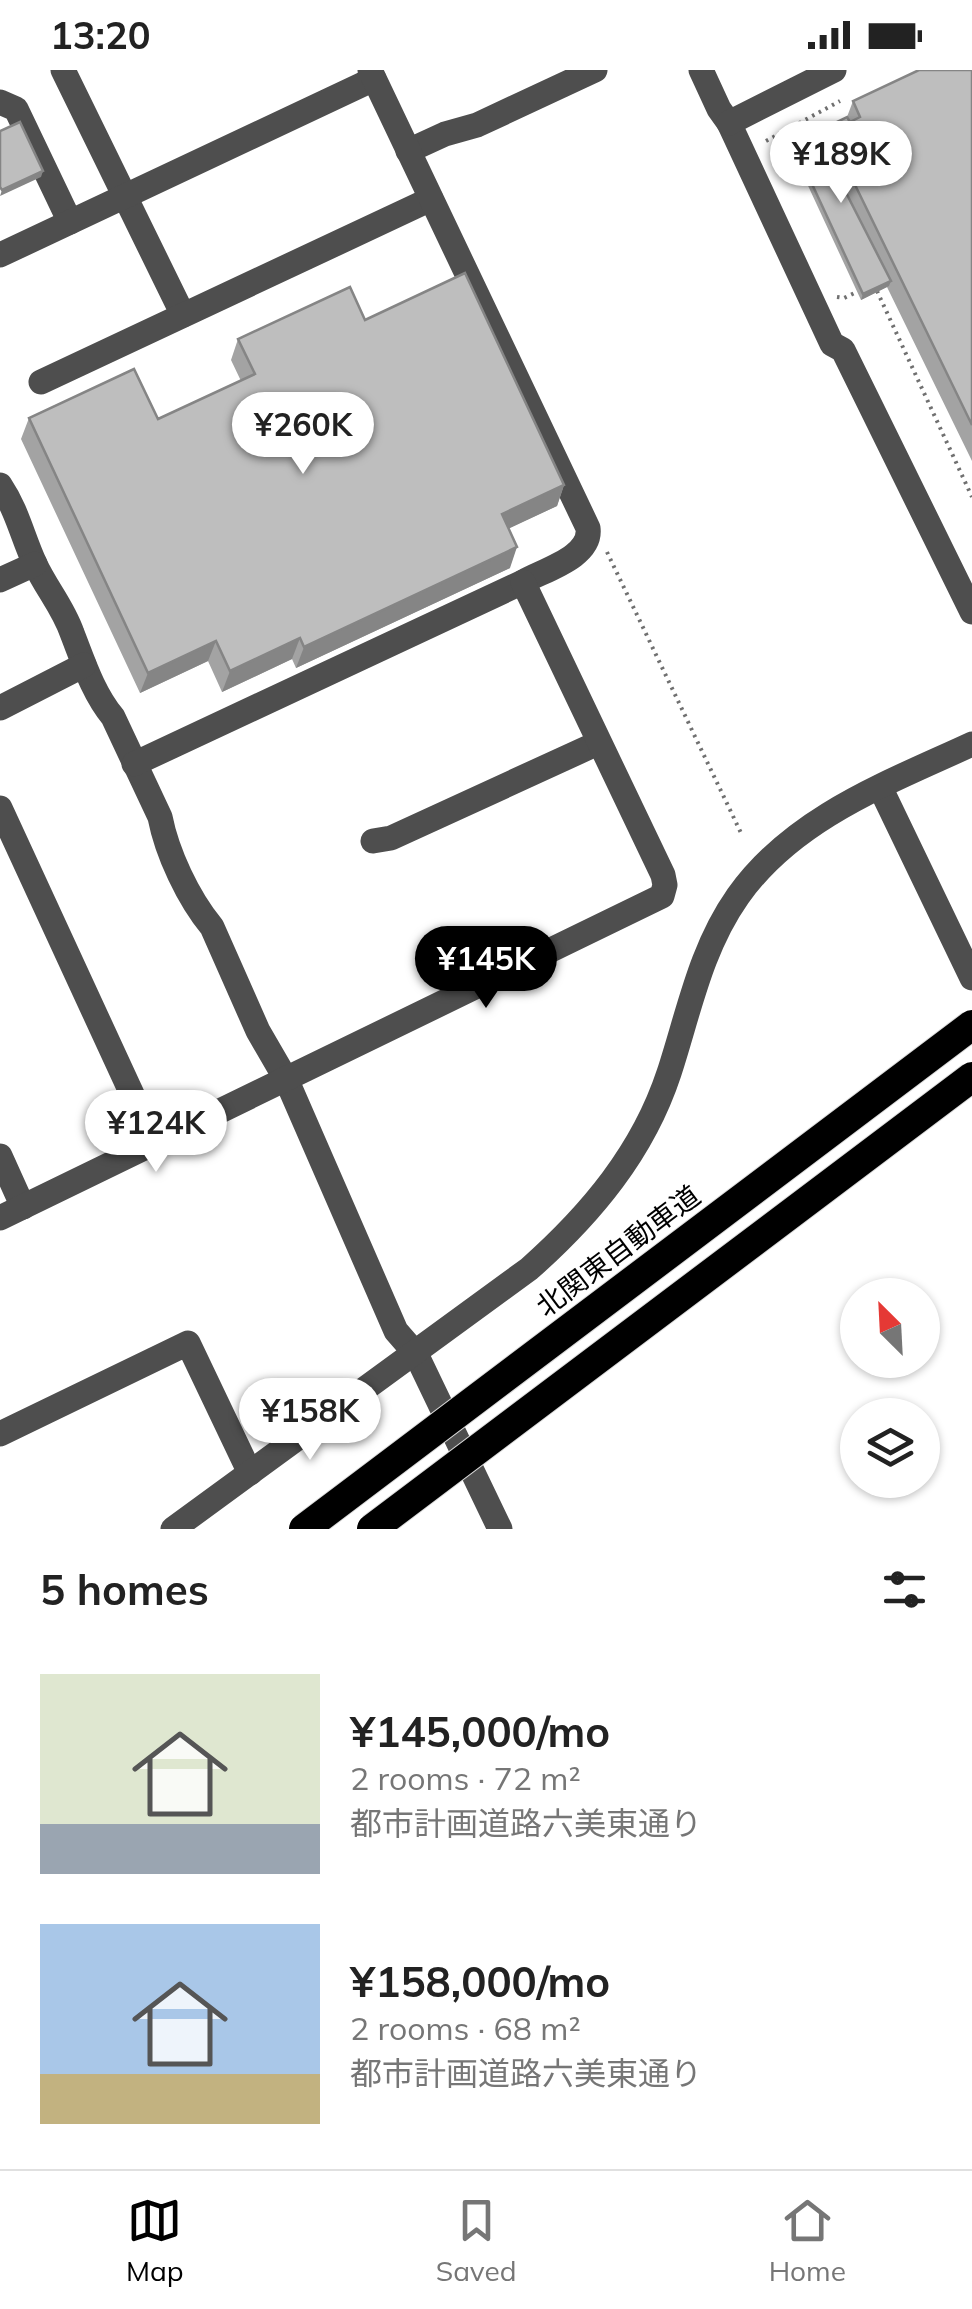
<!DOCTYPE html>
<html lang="en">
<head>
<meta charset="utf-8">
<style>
	body { margin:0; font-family:Mulish,"Noto Sans JP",sans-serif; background:#f2f2f2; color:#222; height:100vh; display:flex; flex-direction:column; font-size:38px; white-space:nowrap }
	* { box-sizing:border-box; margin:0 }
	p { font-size:32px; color:#767676 }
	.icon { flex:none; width:55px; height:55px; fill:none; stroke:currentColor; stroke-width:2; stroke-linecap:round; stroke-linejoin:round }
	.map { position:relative; height:1459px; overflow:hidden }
	.sheet { display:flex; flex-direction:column; background:#fff; flex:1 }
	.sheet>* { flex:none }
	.needle { width:65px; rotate:336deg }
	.buttons { position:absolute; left:840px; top:1208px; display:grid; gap:20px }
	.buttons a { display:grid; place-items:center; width:100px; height:100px; border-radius:50%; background:#fff; box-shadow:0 2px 8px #0004; font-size:50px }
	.price { position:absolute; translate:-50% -85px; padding:0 22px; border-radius:35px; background:#fff; color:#222; font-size:32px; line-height:65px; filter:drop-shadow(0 2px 5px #0008) }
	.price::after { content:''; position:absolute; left:50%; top:60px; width:30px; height:22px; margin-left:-15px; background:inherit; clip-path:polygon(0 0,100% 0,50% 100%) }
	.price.on { background:#000; color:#fff }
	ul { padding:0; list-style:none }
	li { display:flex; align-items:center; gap:30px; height:250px; padding:0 40px }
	li span { display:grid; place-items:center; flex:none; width:280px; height:200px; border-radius:0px; color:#555 }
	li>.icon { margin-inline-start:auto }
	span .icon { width:120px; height:120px; fill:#fffc; stroke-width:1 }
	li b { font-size:42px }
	h2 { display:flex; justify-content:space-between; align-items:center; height:120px; padding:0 40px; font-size:42px }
	.status { display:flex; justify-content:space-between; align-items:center; height:70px; padding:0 50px; background:#fff; direction:ltr }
	.status svg { height:28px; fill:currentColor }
	.tab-bar { display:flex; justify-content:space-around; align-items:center; height:140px; border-top:2px solid #e0e0e0; background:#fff; font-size:28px; color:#767676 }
	.tab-bar a { display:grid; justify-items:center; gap:5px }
	.tab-bar .on { color:#000 }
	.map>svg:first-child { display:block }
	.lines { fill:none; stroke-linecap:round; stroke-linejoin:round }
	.path { stroke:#707070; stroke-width:4; stroke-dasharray:2.5 5; stroke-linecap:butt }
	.minor { stroke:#4e4e4e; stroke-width:25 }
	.highway-bridge-casing { stroke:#dbdbdb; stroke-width:32; stroke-linecap:butt }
	.highway-bridge { stroke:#000; stroke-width:30 }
	.wall { fill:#a3a3a3 }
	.shaded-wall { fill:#858585 }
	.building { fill:#bebebe; stroke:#858585; stroke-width:2.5 }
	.labels { text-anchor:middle; stroke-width:8; stroke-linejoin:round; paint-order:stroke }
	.street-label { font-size:28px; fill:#000; stroke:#fff }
</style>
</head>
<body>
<div class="status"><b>13:20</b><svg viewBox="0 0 49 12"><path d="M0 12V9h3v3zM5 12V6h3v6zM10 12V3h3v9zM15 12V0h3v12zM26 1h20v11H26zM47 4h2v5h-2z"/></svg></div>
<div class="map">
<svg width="972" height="1459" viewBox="0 0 972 1459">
	<rect width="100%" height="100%" fill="#fff"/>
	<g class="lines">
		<g class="path">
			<path d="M 800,53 L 808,72"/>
			<path d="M 766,71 L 840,31"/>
			<path d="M 877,221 L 972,427"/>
			<path d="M 837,227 L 844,228 L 861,220"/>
			<path d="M 607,482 L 742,765"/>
		</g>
		<g class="minor">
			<path d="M 63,0 L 183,245"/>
			<path d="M 701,0 L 719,39 L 729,53 L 832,274 L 843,280 L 972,542"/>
			<path d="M 0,32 L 16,39 L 70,152"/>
			<path d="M 729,53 L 834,0"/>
			<path d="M 408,81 L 445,64 L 477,55 L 595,0"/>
			<path d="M 0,185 L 374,9"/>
			<path d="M 41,312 L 431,129"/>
			<path d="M 0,415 C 18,442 22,466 35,494 C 46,518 63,537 72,563 C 83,591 93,623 113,647 L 160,747 C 167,783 188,828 212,857 L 258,961 L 287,1011 L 396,1261 L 416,1284 L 500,1459"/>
			<path d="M 0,510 L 35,494"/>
			<path d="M 0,638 L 84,595"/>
			<path d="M 134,694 L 523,512 C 544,500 592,487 588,458 L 370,0"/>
			<path d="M 880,717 L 972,908"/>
			<path d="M 0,738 L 155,1074"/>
			<path d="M 373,771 L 391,768 L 598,673"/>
			<path d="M 0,1086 L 23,1137"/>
			<path d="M 0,1148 C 221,1042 441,933 662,826 L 665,815 L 663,805 L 523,512"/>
			<path d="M 0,1364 L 188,1273 L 250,1403"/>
			<path d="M 173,1459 L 529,1199 C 591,1144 643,1082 669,1003 C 689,942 700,880 738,826 C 794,747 888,713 972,674"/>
		</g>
		<g class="highway-bridge-casing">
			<g id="highway-bridge">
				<path d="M 304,1459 L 972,955"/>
				<path d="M 372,1459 L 972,1007"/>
			</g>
		</g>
		<use href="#highway-bridge" class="highway-bridge"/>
	</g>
	<g class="wall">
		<path d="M 972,0 L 972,391 L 887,217 L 861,230 L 791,79 L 793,73 L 847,47 L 853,31 Z"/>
		<path d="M 365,250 L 564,415 L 557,436 L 509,458 L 510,498 L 296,598 L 292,589 L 222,622 L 208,591 L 140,623 L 21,369 L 29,348 L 158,349 L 241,311 L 231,290 L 238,269 Z"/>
	</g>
	<g class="shaded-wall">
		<path d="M 43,101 L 41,107 L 0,126 L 2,120 Z"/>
		<path d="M 891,211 L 889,216 L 861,230 L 863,224 Z"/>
		<path d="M 564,415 L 557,436 L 495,465 L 502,444 Z"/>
		<path d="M 517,477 L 510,498 L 296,598 L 304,577 Z"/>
		<path d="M 300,568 L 292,589 L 222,622 L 230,601 Z"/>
		<path d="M 216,571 L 208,591 L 140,623 L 148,603 Z"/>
	</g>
	<g class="building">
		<path d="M 919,0 L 972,0 L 972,355 L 840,84 L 842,56 L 860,47 L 853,31 Z"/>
		<path d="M 847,47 L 850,52 L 842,56 L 837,71 L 834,99 L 891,211 L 863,224 L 793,73 Z"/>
		<path d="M 20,52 L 43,101 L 2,120 L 0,117 L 0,61 Z"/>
		<path d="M 465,203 L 564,415 L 502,444 L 517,477 L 304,577 L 300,568 L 230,601 L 216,571 L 148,603 L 29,348 L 134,299 L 158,349 L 255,304 L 238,269 L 350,217 L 365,250 Z"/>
	</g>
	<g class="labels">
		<g class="street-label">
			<text transform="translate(618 1181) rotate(-37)" y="10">北関東自動車道</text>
		</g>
	</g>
</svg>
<div class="buttons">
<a><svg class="needle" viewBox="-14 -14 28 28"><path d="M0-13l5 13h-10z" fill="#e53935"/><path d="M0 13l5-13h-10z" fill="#767676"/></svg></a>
<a><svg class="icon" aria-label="layers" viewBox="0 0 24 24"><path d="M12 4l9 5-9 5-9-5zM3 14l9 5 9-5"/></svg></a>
</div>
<b class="price" style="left:841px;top:136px">¥189K</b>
<b class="price" style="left:303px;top:407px">¥260K</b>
<b class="price on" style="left:486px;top:941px">¥145K</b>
<b class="price" style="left:156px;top:1105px">¥124K</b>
<b class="price" style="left:310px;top:1393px">¥158K</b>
</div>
<section class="sheet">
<h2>5 homes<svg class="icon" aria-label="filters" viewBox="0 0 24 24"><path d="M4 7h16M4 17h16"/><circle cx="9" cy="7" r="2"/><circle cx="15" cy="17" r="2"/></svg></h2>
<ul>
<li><span style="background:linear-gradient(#dfe7d0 75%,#9aa5b1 0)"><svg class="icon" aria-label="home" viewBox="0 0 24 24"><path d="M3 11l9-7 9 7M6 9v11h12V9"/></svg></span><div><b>¥145,000/mo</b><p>2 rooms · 72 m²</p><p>都市計画道路六美東通り</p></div></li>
<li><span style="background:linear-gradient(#a9c7e8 75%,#c2b280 0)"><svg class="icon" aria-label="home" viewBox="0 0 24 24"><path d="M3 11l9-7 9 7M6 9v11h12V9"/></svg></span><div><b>¥158,000/mo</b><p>2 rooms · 68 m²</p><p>都市計画道路六美東通り</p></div></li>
</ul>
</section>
<nav class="tab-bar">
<a class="on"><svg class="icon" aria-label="map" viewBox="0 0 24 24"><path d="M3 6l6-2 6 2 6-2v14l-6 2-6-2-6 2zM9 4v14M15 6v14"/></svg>Map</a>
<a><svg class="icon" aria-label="saved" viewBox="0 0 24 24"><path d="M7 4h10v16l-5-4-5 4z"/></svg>Saved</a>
<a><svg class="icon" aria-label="home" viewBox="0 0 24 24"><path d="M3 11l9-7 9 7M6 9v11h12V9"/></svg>Home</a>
</nav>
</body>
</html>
